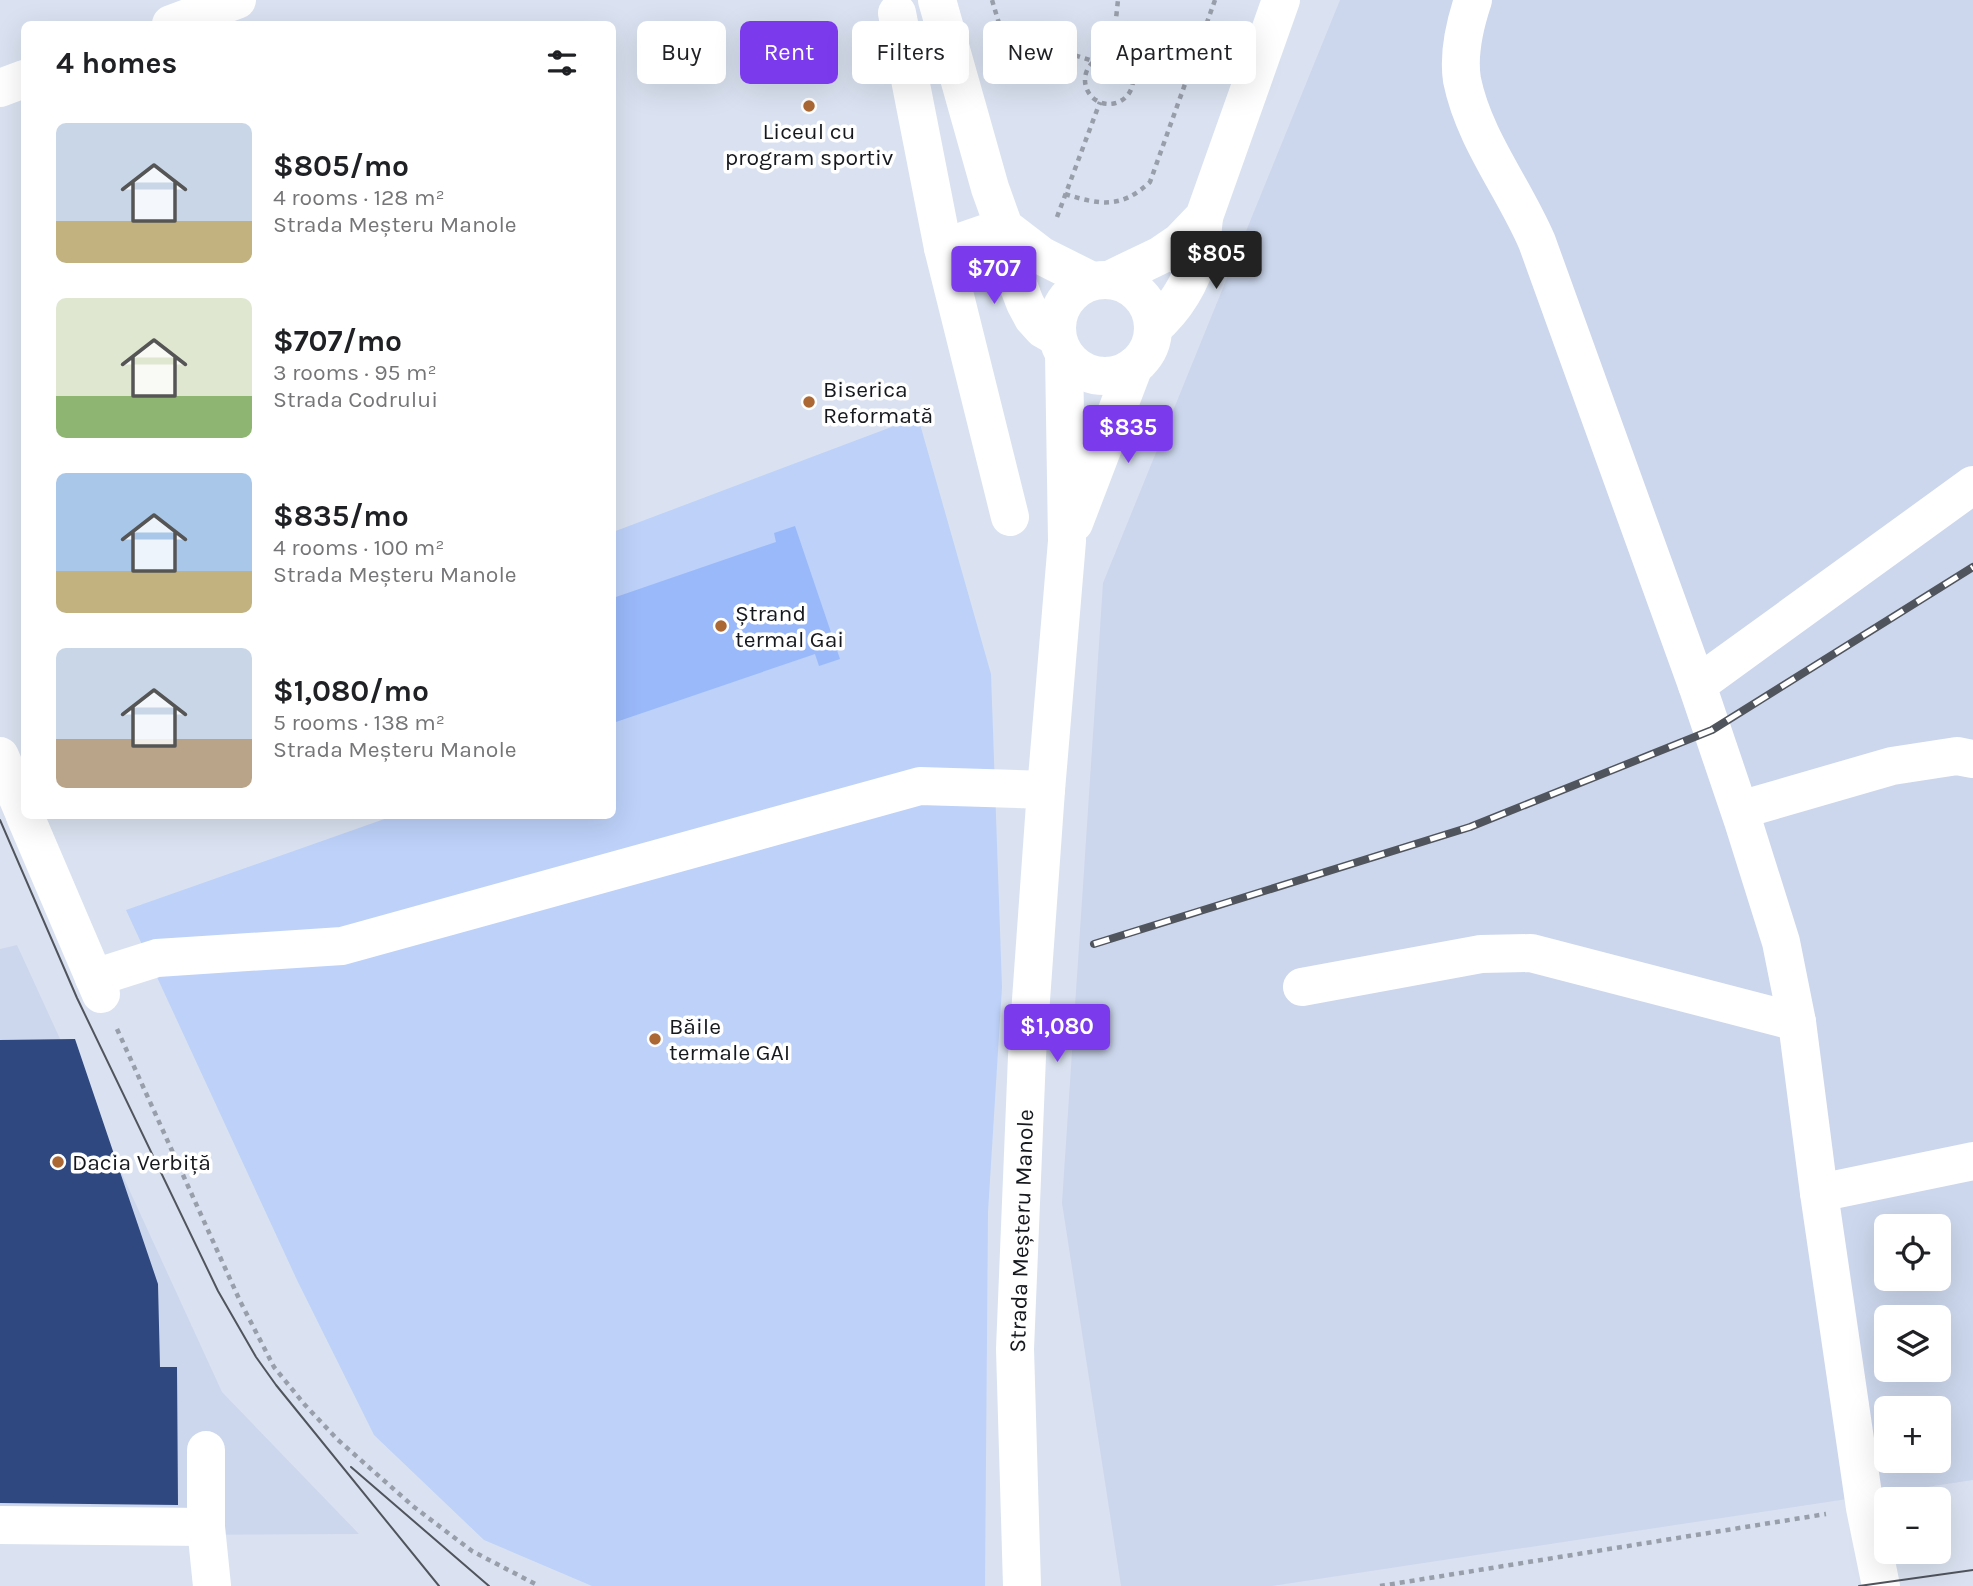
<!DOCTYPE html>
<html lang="en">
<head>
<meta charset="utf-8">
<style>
	body { margin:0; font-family:Karla,sans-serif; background:#f6f6f6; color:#202124; height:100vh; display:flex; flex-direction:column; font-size:26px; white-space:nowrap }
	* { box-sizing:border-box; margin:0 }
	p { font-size:23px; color:#757577 }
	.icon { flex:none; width:38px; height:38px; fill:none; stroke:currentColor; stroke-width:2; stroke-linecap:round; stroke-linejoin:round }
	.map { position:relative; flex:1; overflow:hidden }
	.drawer { position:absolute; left:21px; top:21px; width:595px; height:798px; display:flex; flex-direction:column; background:#fff; border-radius:10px; box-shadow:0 7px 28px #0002 }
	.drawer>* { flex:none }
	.guide { position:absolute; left:637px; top:21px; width:665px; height:63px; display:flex; gap:14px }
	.controls { position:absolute; left:1874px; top:1214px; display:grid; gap:14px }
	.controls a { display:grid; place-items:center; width:77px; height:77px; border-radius:10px; background:#fff; box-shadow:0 7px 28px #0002; font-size:35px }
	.price { position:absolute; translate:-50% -60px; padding:0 16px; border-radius:7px; background:#7c3aed; color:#fff; font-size:23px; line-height:46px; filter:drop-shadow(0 2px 4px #0008) }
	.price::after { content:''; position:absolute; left:50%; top:42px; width:21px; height:16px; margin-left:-10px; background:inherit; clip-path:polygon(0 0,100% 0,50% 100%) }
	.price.current { background:#222; color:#fff }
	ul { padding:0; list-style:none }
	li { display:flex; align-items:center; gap:21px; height:175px; padding:0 35px }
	li span { display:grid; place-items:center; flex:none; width:196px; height:140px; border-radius:10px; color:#555 }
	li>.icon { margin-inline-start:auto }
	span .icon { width:84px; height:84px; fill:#fffc; stroke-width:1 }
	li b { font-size:30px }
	h2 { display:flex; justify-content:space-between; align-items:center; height:84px; padding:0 35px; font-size:30px }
	.chip { padding:0 24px; border-radius:10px; background:#fff; box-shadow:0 7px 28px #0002; font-size:24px; line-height:63px }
	.chip.current { background:#7c3aed; color:#fff }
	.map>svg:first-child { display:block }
	.built { fill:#ccd7ed; fill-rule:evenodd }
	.green { fill:#bdd1f9 }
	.water { fill:#9ab9fa }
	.building { fill:#2f4880 }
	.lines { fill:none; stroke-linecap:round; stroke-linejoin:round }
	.path { stroke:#989eaa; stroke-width:4.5; stroke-dasharray:5 5; stroke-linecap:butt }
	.minor { stroke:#fff; stroke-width:38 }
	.tram { stroke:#50555d; stroke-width:2 }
	.rail-casing { stroke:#50555d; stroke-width:8 }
	.rail { stroke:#fff; stroke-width:5; stroke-dasharray:16; stroke-linecap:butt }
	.poi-dot { fill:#ab6835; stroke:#fff; stroke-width:2.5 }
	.labels { text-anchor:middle; stroke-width:7; stroke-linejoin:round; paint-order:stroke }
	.poi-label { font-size:23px; fill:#15181d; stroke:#fff; text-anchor:start }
	.street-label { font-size:23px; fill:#15181d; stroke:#fff }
</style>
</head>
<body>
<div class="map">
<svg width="1973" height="1586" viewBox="0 0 1973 1586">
	<rect width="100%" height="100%" fill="#dae2f1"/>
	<g class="built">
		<path d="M 1340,0 L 1973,0 L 1973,1480 L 1272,1586 L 1121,1586 L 1062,1203 L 1103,583 ZM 1886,1227 L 1939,1227 L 1939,1279 L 1886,1279 ZM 1886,1318 L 1939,1318 L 1939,1370 L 1886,1370 ZM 1886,1409 L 1939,1409 L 1939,1461 L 1886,1461 Z"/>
		<path d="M 17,945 L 222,1392 L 359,1534 L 0,1536 L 0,949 Z"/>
	</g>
	<path class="green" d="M 918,417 L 991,674 L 1002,987 L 988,1212 L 985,1586 L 592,1586 L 484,1540 L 374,1435 L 297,1280 L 126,910 L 393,816 L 612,816 L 613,532 Z"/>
	<path class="water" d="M 795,526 L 840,659 L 819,666 L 815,654 L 613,723 L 613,598 L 776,542 L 774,533 Z"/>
	<path class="building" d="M 75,1039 L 158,1284 L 160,1367 L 177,1367 L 178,1505 L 0,1503 L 0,1040 Z"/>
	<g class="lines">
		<g class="path">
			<path d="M 992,0 L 1001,30 L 1007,34 L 1093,61"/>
			<path d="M 1112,56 L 1118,0"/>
			<circle cx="1109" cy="80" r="24"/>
			<path d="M 1065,194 C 1100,205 1121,209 1150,182 L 1215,0"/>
			<path d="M 1057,217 L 1100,102"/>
			<path d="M 117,1029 L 240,1301 L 274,1367 L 305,1405 L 338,1440 L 414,1507 L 472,1551 L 539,1586"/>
			<path d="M 1380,1586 L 1826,1514"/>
		</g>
		<g class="minor">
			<path d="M 937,0 L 990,188 L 1004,227 L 1008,253 L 1014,274 L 1025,303 L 1033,318 L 1043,329 L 1057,337"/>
			<path d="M 1473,0 C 1465,24 1458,54 1462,80 C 1474,139 1514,188 1537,242 L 1697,685 L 1743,821 L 1781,942 L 1797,1022 L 1819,1193 L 1865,1508 L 1881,1586"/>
			<path d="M 897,13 L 943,248 L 1010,517"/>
			<path d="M 171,24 L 237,0"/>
			<path d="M 0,88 L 24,79"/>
			<path d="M 1004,227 L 1042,256 L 1092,281"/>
			<path d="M 943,248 L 1004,227"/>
			<circle cx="1105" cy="328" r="48"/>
			<path d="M 1109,280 L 1161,255 L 1180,242 L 1204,217 L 1281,0"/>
			<path d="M 1153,328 C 1176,308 1192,280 1200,251 C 1202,240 1203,228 1204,217"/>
			<path d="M 1074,523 L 1134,366"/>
			<path d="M 1697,685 L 1973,485"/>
			<path d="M 0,756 L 24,813"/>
			<path d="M 1740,810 L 1892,766 L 1957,756 L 1973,759"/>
			<path d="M 25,816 L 101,994"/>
			<path d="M 94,978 L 157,958 L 342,946 L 920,786 L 1046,790"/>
			<path d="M 1302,987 L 1481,954 L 1531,953 L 1797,1022"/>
			<path d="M 1819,1193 L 1973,1161"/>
			<path d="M 206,1450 L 206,1527 L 212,1586"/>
			<path d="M 0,1525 L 206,1527"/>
			<path d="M 1022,1586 L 1015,1349 L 1027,1056 L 1046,790 L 1067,541 L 1064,354"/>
		</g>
		<g class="tram">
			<path d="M 0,820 L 77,998 L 218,1291 L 256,1357 L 276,1385 L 439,1586"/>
			<path d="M 351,1467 L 489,1586"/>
			<path d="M 1859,1586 L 1973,1570"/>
		</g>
		<g class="rail-casing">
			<path id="rail" d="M 1094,944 L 1470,827 L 1712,730 L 1973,567"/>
		</g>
		<use href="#rail" class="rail"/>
	</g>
	<g class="poi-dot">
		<circle cx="809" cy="106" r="7"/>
		<circle cx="809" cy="402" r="7"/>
		<circle cx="721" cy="626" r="7"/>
		<circle cx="655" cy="1039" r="7"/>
		<circle cx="58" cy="1162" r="7"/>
	</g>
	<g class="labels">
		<g class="poi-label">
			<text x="809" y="139" text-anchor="middle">Liceul cu<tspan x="809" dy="26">program sportiv</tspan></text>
			<text x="823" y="397">Biserica<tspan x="823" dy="26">Reformată</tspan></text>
			<text x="735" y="621">Ștrand<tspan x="735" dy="26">termal Gai</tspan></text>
			<text x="669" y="1034">Băile<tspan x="669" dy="26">termale GAI</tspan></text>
			<text x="72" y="1170">Dacia Verbiță</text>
		</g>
		<g class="street-label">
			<text transform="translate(1021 1231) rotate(-88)" y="8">Strada Meșteru Manole</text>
		</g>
	</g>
</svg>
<div class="controls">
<a><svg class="icon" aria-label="locate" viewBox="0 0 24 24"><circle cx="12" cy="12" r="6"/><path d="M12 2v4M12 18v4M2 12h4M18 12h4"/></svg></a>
<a><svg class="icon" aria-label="layers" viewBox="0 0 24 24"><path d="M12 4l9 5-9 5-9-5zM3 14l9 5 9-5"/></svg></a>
<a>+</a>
<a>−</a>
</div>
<b class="price current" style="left:1216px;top:291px">$805</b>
<b class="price" style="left:994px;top:306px">$707</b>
<b class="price" style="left:1128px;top:465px">$835</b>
<b class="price" style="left:1057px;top:1064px">$1,080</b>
<div class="guide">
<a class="chip">Buy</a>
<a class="chip current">Rent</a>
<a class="chip">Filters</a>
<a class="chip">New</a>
<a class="chip">Apartment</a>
</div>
<section class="drawer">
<h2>4 homes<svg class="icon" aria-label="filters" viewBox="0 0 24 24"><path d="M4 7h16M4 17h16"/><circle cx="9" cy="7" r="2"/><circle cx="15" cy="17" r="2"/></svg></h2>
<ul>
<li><span style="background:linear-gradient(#c9d6e8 70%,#c2b280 0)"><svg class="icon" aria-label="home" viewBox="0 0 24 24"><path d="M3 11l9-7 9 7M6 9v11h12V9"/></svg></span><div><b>$805/mo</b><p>4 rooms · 128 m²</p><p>Strada Meșteru Manole</p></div></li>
<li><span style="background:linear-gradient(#dfe7d0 70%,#8fb573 0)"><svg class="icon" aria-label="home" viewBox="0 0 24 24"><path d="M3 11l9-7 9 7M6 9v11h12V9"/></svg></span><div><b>$707/mo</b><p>3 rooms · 95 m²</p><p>Strada Codrului</p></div></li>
<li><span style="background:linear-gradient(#a9c7e8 70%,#c2b280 0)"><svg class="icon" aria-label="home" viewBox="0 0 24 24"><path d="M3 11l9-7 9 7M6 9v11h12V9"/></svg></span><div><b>$835/mo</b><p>4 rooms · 100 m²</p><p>Strada Meșteru Manole</p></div></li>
<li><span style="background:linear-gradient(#c9d6e8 65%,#b9a48a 0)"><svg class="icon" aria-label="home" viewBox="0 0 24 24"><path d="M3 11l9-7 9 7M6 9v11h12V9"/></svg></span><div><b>$1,080/mo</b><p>5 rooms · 138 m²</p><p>Strada Meșteru Manole</p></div></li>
</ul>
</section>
</div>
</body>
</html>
